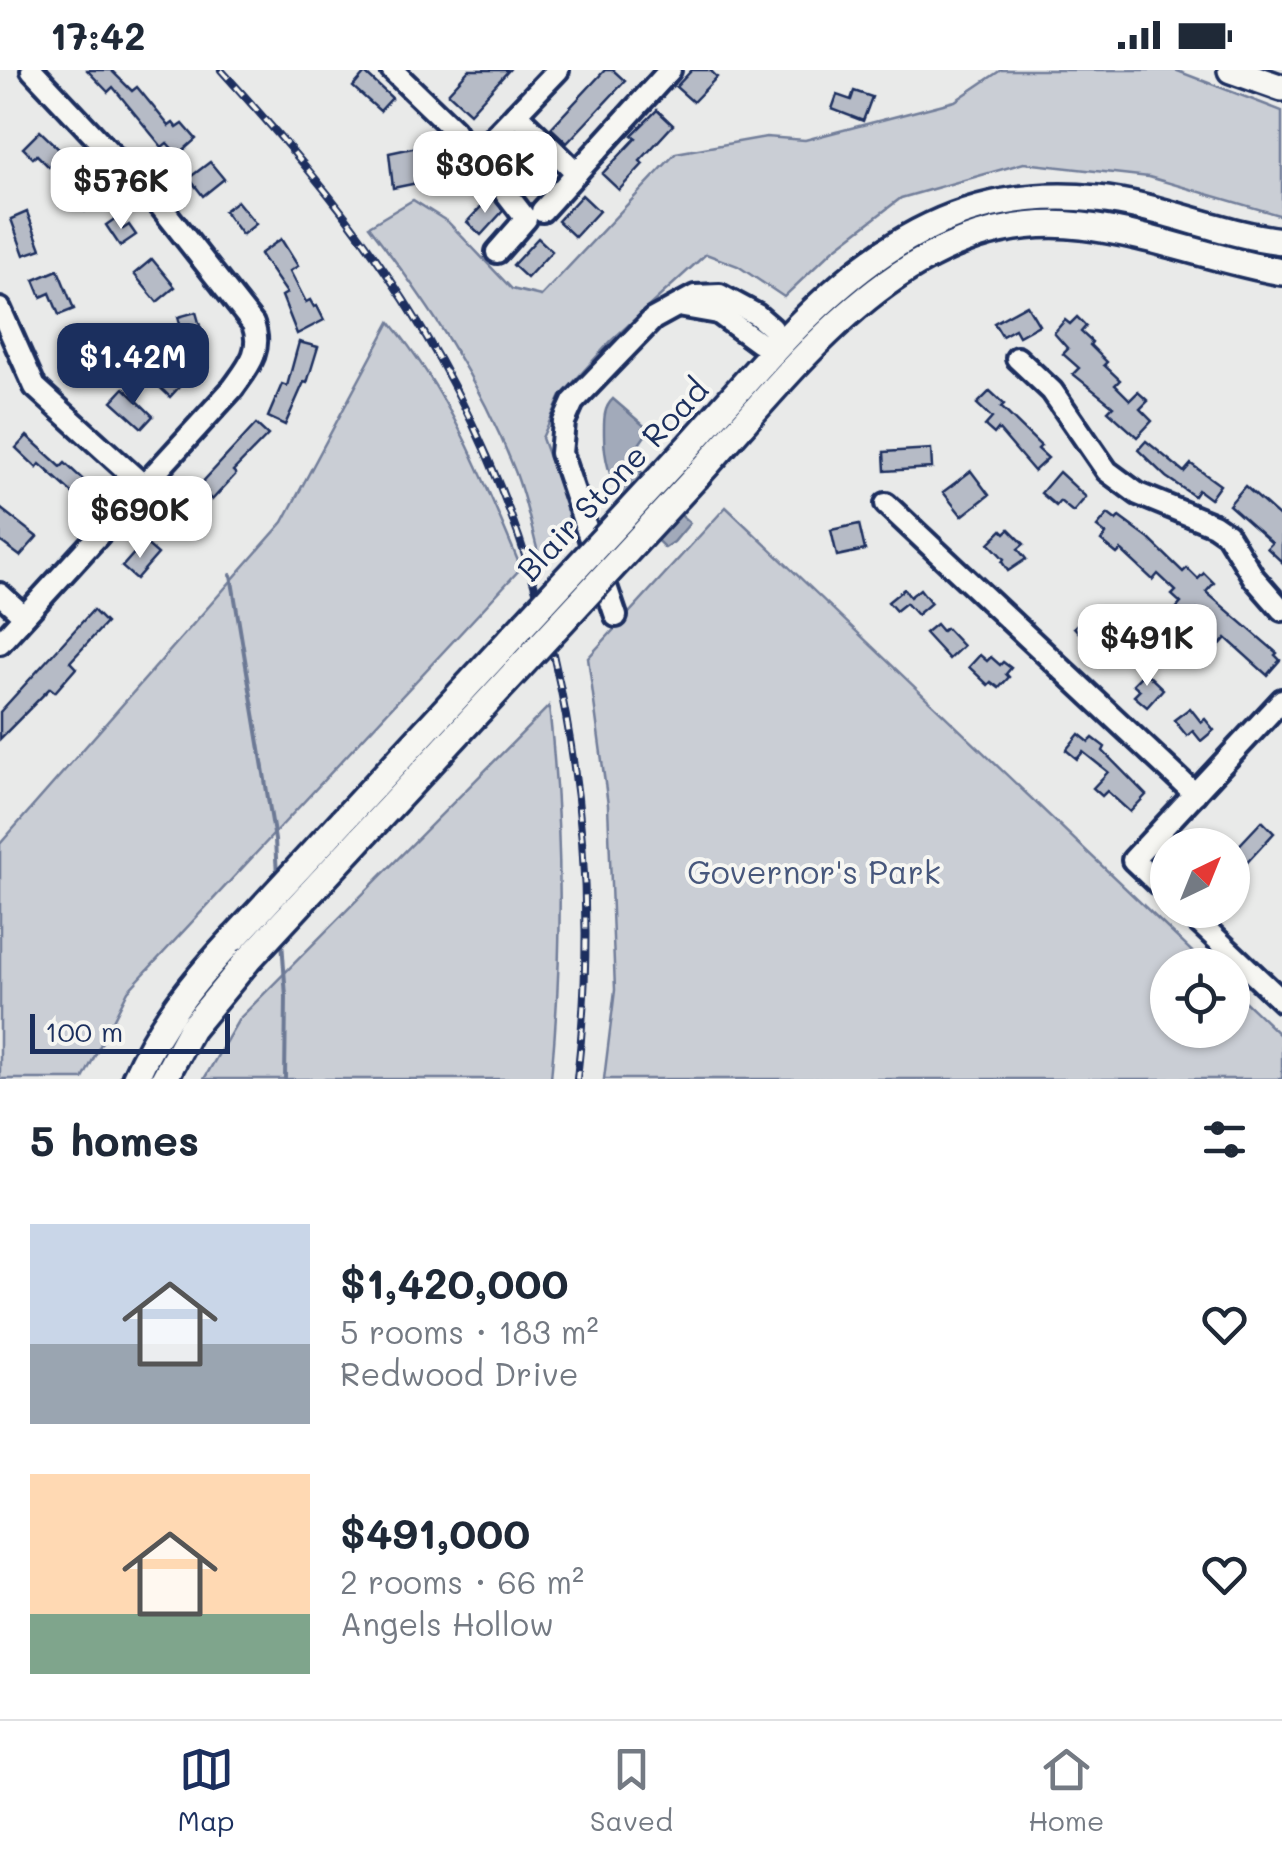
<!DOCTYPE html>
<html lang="en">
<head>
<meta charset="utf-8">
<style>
	body { margin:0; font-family:Mali,sans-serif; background:#f6f6f7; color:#1f2937; height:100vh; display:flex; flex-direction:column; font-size:38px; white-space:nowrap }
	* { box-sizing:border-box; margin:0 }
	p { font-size:32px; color:#747a83 }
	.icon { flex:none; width:55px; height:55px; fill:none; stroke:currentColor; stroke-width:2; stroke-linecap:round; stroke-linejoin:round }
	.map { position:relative; height:1009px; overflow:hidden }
	.details { display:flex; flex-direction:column; background:#fff; flex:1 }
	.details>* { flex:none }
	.needle { width:65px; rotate:43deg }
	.fabs { position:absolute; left:1150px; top:758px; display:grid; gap:20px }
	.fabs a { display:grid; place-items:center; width:100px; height:100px; border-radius:50%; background:#fff; box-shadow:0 2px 8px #0004; font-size:50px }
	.scale { position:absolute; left:30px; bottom:25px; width:200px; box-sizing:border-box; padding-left:10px; border:5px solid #1b2f5e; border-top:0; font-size:28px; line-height:35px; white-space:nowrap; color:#1b2f5e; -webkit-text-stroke:8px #f6f6f2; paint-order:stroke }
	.price { position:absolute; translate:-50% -85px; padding:0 22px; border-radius:20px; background:#fff; color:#222; font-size:32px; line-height:65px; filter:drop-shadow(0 2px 5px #0008) }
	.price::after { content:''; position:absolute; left:50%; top:60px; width:30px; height:22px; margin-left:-15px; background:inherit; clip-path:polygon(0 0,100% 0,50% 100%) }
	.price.active { background:#1b2f5e; color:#fff }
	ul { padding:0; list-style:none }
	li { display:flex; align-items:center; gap:30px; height:250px; padding:0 30px }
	li span { display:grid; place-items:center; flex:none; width:280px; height:200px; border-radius:0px; color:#555 }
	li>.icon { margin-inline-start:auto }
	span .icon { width:120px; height:120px; fill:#fffc; stroke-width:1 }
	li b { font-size:42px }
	h2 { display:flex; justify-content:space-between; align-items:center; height:120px; padding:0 30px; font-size:42px }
	.status { display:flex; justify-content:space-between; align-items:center; height:70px; padding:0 50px; background:#fff; direction:ltr }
	.status svg { height:28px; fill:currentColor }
	.menu { display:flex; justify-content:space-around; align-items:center; height:140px; border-top:2px solid #e0e1e3; background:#fff; font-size:28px; color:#747a83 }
	.menu a { display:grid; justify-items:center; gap:5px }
	.menu .active { color:#1b2f5e }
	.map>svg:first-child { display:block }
	.green { fill:#caced5; stroke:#727e9a; stroke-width:2.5 }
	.water { fill:#a2aaba; stroke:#6c7995; stroke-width:2.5 }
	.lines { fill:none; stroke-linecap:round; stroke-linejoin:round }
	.stream { stroke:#6c7995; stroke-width:4 }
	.building { fill:#b6bbc6; stroke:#1b2f5e; stroke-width:2.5 }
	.minor-casing { stroke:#1b2f5e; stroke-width:28 }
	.major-casing { stroke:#1b2f5e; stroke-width:32 }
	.minor { stroke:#f6f6f2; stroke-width:20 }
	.major { stroke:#f6f6f2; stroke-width:25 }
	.rail-casing { stroke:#1b2f5e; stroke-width:8 }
	.rail { stroke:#f6f6f2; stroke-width:4; stroke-dasharray:11; stroke-linecap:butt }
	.major-bridge-casing { stroke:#1b2f5e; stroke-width:32; stroke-linecap:butt }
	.major-bridge { stroke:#f6f6f2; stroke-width:25 }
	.labels { text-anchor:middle; stroke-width:8; stroke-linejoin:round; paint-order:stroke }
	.street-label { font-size:32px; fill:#1b2f5e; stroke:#f6f6f2 }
	.park-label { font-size:32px; fill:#47577c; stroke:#f6f6f2 }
</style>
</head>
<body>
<div class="status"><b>17:42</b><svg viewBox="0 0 49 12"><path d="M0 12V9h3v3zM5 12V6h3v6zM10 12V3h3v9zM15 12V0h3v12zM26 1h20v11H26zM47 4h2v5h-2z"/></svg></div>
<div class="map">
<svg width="1282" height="1009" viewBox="0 0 1282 1009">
	<rect width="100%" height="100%" fill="#e9eae9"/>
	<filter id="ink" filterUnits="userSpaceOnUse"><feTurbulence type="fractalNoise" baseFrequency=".01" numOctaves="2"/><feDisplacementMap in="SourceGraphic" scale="20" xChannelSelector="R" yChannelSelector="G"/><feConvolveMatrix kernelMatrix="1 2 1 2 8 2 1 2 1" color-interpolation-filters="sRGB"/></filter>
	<g filter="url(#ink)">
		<g class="green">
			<path d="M 1001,0 L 1175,0 L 1282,41 L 1282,146 L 1149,107 L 1024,93 L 901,128 L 833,180 L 784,227 L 738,196 L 706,184 L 611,271 L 561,326 L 542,368 L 571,448 L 540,490 C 532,461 526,429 515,401 C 478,307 429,235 369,156 L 413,130 L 448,152 L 512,219 L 541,226 L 676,83 L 766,67 L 805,70 L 955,31 Z"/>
			<path d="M 390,252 C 452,327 484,410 521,498 L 128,921 L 83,1009 L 0,1009 L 0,774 L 283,452 Z"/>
			<path d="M 726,437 L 1206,895 L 1168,895 L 1168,960 L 1232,960 L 1233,920 L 1282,967 L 1282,1009 L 604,1009 L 615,920 L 608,735 L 588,588 Z"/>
			<path d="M 549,636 C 563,761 563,884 551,1009 L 204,1009 L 239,949 Z"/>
		</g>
		<path class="water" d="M 613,329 L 649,360 L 633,383 C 642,413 667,433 690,453 L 674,472 L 665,478 C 630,445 604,415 604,365 C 604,351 603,338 613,329 Z"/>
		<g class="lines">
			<g class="stream">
				<path d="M 231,505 L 275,770 L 277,806"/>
				<path d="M 282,871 L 286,927 L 285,1009"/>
			</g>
		</g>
		<g class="building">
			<path d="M 87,0 L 111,0 L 132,21 L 137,17 L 169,56 L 173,53 L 177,58 L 183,54 L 196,69 L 178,85 L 167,73 L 162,77 L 113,17 L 108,22 Z"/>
			<path d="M 469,0 L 509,0 L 470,43 L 448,23 Z"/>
			<path d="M 605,0 L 613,0 L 625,11 L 567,73 L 551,58 Z"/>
			<path d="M 692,0 L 710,0 L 717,7 L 693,32 L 676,17 Z"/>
			<path d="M 365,3 L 392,28 L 380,41 L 353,17 Z"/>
			<path d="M 854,21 L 872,27 L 863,51 L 832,39 L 837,25 L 851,30 Z"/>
			<path d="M 657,40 L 673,55 L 640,91 L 643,94 L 619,120 L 602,104 L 636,68 L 632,65 Z"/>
			<path d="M 40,61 L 63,83 L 49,97 L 37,85 L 33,88 L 23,78 Z"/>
			<path d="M 417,77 L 422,112 L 393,118 L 389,83 Z"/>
			<path d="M 532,79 L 548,94 L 524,120 L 508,104 Z"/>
			<path d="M 210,92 L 224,109 L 203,126 L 189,108 Z"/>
			<path d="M 74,102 L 99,128 L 85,141 L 61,115 Z"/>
			<path d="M 582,125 L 599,141 L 575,167 L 558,151 Z"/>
			<path d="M 491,126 L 503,141 L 481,165 L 467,152 Z"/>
			<path d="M 237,131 L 256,154 L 242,165 L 224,141 Z"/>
			<path d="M 27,142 L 41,179 L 24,185 L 11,149 Z"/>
			<path d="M 116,148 L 123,159 L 129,155 L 136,165 L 120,176 L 106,155 Z"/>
			<path d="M 538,168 L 552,181 L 527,208 L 513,195 Z"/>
			<path d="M 281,169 L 298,196 L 290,201 L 306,232 L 310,230 L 314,237 L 317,236 L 324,250 L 297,264 L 282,226 L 287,223 L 260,184 Z"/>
			<path d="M 152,189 L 175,217 L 157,232 L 134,204 Z"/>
			<path d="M 58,200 L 74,239 L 59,245 L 50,223 L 41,227 L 34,210 Z"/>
			<path d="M 1027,235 L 1039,255 L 1019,266 L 1015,259 L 1002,266 L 994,253 Z"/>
			<path d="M 196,242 L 206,277 L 188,282 L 178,247 Z"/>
			<path d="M 1077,247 L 1086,256 L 1081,262 L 1092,272 L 1090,275 L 1107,292 L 1104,295 L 1120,310 L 1115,315 L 1130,330 L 1138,322 L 1148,331 L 1140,339 L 1152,351 L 1137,367 L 1108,341 L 1113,336 L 1073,304 L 1079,298 L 1063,284 L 1068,279 L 1054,263 L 1065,250 L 1070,254 Z"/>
			<path d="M 98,262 L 105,278 L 96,282 L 103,298 L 86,306 L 71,274 Z"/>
			<path d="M 299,272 L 318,277 L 307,313 L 304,312 L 285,355 L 268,347 L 282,314 L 287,316 Z"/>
			<path d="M 174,287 L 191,304 L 170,327 L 150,308 Z"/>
			<path d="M 124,318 L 153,346 L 142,358 L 112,331 Z"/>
			<path d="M 990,321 L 1004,334 L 1001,337 L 1041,376 L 1038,379 L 1048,388 L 1034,401 L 998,359 L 994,364 L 985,356 L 992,348 L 977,334 Z"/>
			<path d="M 256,354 L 268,365 L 233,401 L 236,404 L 212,430 L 198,417 Z"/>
			<path d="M 27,366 L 61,397 L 65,393 L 92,418 L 80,430 L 40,394 L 37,398 L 16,378 Z"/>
			<path d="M 1146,371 L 1184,402 L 1191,394 L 1220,415 L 1210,429 L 1198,420 L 1194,426 L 1166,407 L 1138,380 Z"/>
			<path d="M 931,379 L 932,398 L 885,401 L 884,382 Z"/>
			<path d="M 971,401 L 989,425 L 962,446 L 943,422 Z"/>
			<path d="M 1059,402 L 1086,427 L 1073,442 L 1060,431 L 1056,436 L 1041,423 Z"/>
			<path d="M 1245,416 L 1282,449 L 1282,492 L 1267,478 L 1272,473 L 1229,435 Z"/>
			<path d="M 0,438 L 37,467 L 20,486 L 0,471 Z"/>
			<path d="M 1108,444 L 1116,450 L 1119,447 L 1149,469 L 1183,502 L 1187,498 L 1198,509 L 1204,503 L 1214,513 L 1206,522 L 1277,583 L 1275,585 L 1280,590 L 1267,605 L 1226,568 L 1218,577 L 1205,565 L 1214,556 L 1197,540 L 1186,552 L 1174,541 L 1181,533 L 1172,525 L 1176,521 L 1158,504 L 1153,510 L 1121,480 L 1117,484 L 1101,471 L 1106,464 L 1097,457 Z"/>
			<path d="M 859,454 L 865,480 L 837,486 L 831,460 Z"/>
			<path d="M 1009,459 L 1024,474 L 1018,479 L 1026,489 L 1008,501 L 1002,492 L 1004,489 L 989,473 L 1002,460 L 1005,463 Z"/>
			<path d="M 144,472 L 158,484 L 136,509 L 122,497 Z"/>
			<path d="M 904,519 L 910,527 L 920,519 L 931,533 L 917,545 L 906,533 L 896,541 L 888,532 Z"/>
			<path d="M 1094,539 L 1121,567 L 1099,586 L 1074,557 Z"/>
			<path d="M 93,540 L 106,553 L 70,592 L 76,598 L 55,622 L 50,618 L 0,669 L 0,642 Z"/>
			<path d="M 936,554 L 942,561 L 946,558 L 963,576 L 949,589 L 925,563 Z"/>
			<path d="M 980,585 L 987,591 L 991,587 L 1000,595 L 1003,592 L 1011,598 L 1006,604 L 1009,607 L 999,618 L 991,612 L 988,615 L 969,597 Z"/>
			<path d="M 1145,602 L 1163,619 L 1147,637 L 1134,626 L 1140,620 L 1133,614 Z"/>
			<path d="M 1190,638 L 1201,652 L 1205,649 L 1214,660 L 1201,671 L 1193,661 L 1187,666 L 1174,650 Z"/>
			<path d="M 1079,664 L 1089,672 L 1093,668 L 1105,677 L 1103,681 L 1146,725 L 1130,742 L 1107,721 L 1102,726 L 1093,718 L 1108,702 L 1083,682 L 1077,689 L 1066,680 Z"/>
			<path d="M 1262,751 L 1274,763 L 1241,799 L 1232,791 L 1232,783 Z"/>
		</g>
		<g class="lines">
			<g class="minor-casing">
				<g id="minor">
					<path d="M 392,0 L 454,60 L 467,82 L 491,70 L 558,0"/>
					<path d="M 516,44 L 577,103"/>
					<path d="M 472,79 L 526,149 L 497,182"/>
					<path d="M 542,141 L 670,0"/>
					<path d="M 678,236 L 718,243 L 759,273 L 778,279"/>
					<path d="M 0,239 L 35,317 L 144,416"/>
					<path d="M 1017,288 L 1052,321 L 1107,401 L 1138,424 L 1214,455 L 1227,464 L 1254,508 L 1282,540"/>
					<path d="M 886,434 L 1195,724"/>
					<path d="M 0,524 L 24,546"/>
					<path d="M 616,546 L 561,383 L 564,352 L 573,332 L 653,249 L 695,226 L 720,225 L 757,245 L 772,258 L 778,279"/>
					<path d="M 0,573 L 233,318 C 248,297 263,281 253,254 L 162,138 L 32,0"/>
					<path d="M 1168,823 L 1133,790 L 1282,630"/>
					<path d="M 1186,840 L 1282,931"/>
				</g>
			</g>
			<g class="major-casing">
				<g id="major">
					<path d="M 1231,0 L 1282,18"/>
					<path d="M 678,388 C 797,258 898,108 1097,129 C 1160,135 1219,164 1282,171"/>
					<path d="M 697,406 C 799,293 910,136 1082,156 C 1150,164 1215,190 1282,202"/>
					<path d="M 135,1009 C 159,954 193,912 234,868"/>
					<path d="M 164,1009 L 191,959 L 248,890"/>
				</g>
			</g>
			<use href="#minor" class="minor"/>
			<use href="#major" class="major"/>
			<g class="rail-casing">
				<path id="rail" d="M 221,0 C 279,64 335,128 384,200 C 546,436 610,726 577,1009"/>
			</g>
			<use href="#rail" class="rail"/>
			<g class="major-bridge-casing">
				<g id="major-bridge">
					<path d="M 234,868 L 678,388"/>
					<path d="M 248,890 L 697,406"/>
				</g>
			</g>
			<use href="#major-bridge" class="major-bridge"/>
		</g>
	</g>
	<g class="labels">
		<g class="street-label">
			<text transform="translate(613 410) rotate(-47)" y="11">Blair Stone Road</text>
		</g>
		<g class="park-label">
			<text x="814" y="814">Governor's Park</text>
		</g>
	</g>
</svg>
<div class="fabs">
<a><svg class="needle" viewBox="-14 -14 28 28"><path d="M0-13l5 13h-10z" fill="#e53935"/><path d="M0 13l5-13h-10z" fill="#747a83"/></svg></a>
<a><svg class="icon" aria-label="locate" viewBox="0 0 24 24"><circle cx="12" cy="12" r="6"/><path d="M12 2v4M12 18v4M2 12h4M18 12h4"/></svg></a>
</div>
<div class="scale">100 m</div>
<b class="price" style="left:485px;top:146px">$306K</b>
<b class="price" style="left:121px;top:162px">$576K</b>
<b class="price active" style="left:133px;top:338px">$1.42M</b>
<b class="price" style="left:140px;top:491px">$690K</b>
<b class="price" style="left:1147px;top:619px">$491K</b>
</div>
<section class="details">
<h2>5 homes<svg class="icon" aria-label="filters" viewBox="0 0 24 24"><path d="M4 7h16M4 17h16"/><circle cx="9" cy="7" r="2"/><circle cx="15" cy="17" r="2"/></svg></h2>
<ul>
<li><span style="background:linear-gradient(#c9d6e8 60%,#9aa5b1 0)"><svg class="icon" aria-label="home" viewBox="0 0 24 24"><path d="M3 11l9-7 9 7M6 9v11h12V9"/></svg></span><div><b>$1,420,000</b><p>5 rooms · 183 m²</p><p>Redwood Drive</p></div><svg class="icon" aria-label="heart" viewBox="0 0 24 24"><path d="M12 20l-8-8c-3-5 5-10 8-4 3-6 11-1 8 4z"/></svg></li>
<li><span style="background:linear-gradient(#ffd9b3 70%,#7fa58c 0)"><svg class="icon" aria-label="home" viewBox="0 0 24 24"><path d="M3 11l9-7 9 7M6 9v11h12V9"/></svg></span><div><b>$491,000</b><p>2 rooms · 66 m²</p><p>Angels Hollow</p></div><svg class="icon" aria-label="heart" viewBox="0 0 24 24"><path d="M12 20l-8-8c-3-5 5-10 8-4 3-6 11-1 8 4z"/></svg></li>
</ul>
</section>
<nav class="menu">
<a class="active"><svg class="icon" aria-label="map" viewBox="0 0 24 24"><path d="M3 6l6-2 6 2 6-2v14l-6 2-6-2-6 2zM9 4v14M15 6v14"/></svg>Map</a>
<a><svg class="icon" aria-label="saved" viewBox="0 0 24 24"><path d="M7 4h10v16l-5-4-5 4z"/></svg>Saved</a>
<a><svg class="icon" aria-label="home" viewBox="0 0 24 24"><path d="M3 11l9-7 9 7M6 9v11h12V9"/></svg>Home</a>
</nav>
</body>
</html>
